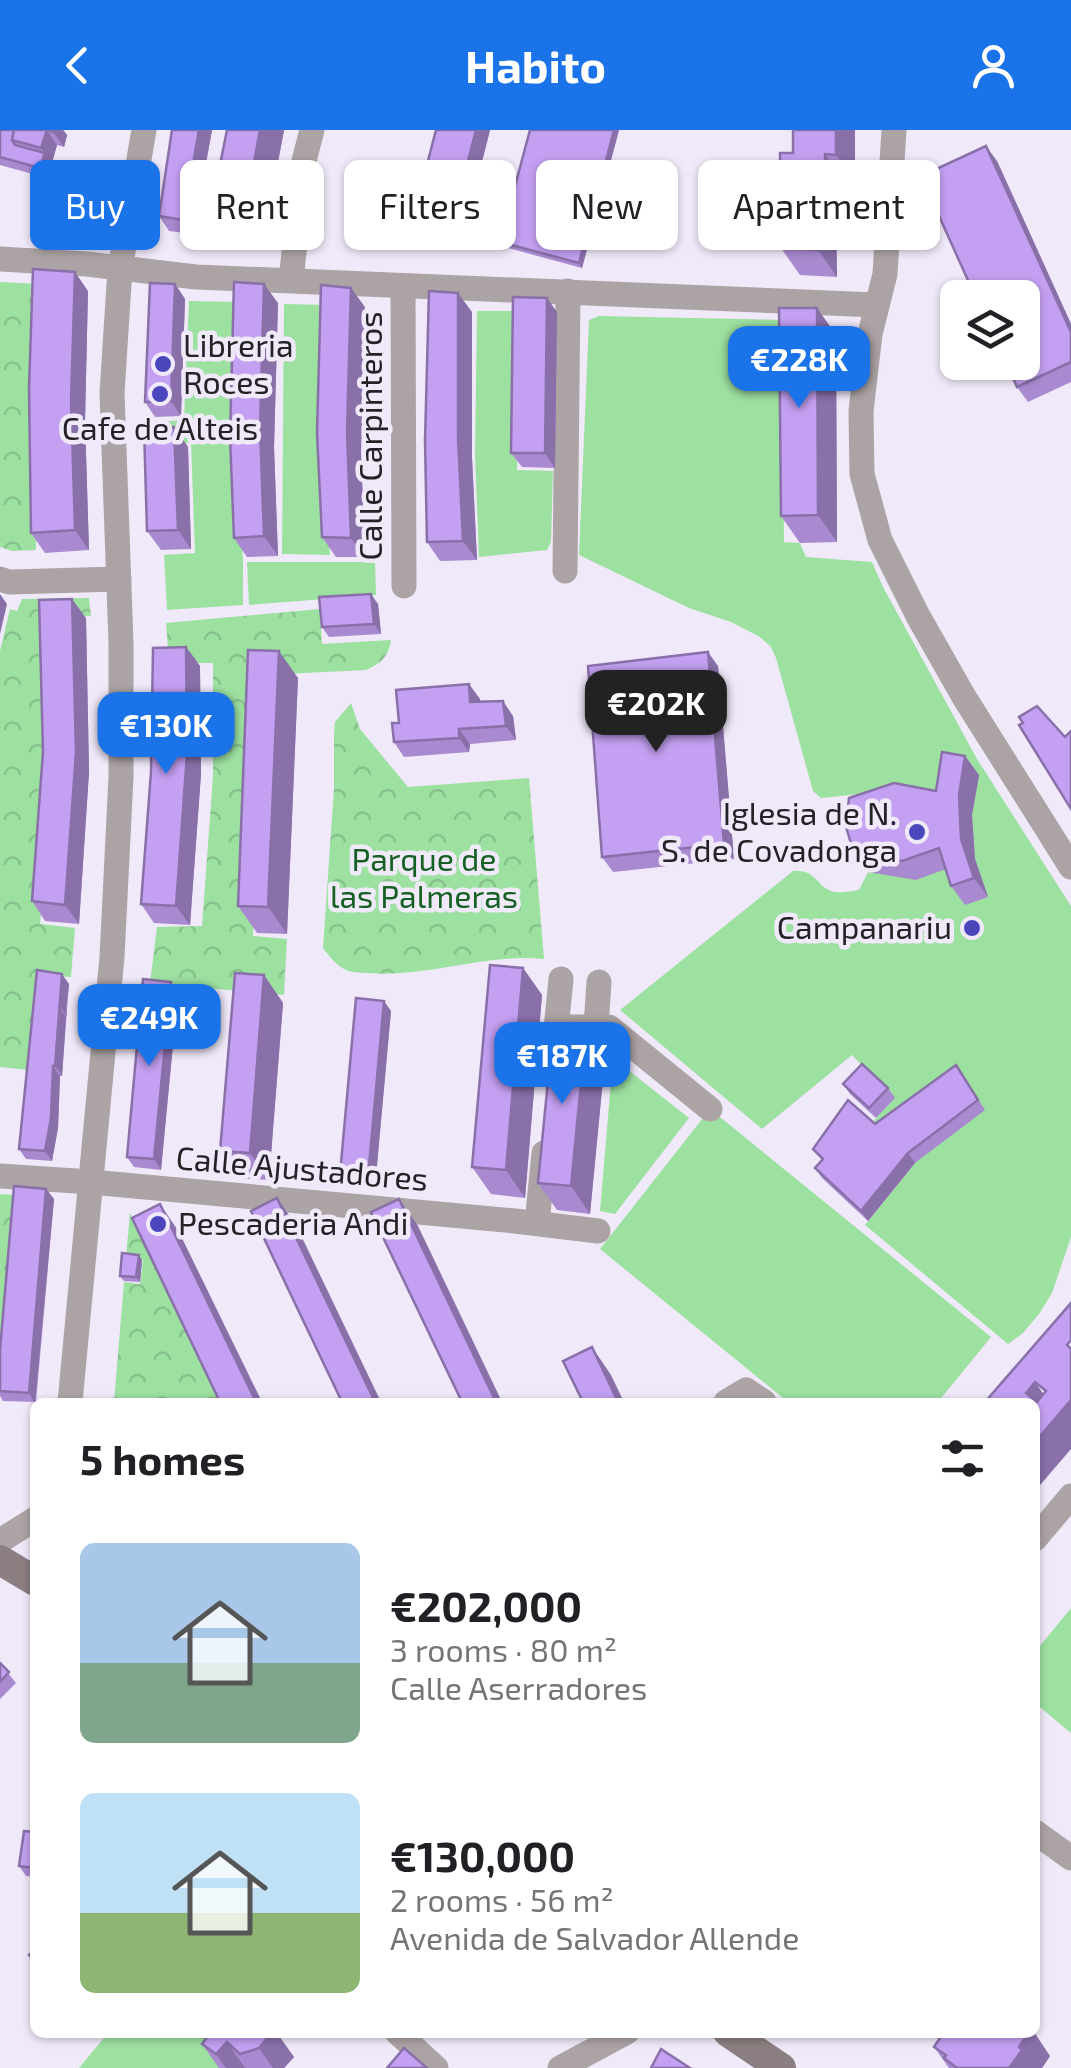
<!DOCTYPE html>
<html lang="en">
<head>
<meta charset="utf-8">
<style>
	body { margin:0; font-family:"Exo 2",sans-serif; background:#f2f2f2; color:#202124; height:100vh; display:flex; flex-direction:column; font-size:38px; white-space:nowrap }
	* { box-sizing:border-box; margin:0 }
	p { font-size:32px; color:#757577 }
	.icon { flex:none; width:55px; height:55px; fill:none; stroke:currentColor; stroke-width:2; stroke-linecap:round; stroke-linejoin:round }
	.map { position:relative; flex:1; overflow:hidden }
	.details { position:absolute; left:30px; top:1268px; width:1010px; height:640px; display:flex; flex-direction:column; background:#fff; border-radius:15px; box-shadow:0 2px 8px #0004 }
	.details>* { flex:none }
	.top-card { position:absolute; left:30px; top:30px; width:1012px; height:90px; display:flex; gap:20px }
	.buttons { position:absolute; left:940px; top:150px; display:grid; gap:20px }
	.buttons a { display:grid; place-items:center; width:100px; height:100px; border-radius:15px; background:#fff; box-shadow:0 2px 8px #0004; font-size:50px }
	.price { position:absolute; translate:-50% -85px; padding:0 22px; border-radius:20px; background:#1a73e8; color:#fff; font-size:32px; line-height:65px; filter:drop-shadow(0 2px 5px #0008) }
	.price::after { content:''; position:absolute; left:50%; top:60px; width:30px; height:22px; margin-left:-15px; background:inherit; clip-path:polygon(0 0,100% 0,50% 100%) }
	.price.selected { background:#222; color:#fff }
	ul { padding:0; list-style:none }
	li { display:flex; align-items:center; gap:30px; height:250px; padding:0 50px }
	li span { display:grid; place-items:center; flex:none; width:280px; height:200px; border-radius:15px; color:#555 }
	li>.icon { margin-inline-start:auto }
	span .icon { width:120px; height:120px; fill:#fffc; stroke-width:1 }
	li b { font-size:42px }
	h2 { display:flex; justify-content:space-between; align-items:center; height:120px; padding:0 50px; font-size:42px }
	.tag { padding:0 35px; border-radius:15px; background:#fff; box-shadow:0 2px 8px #0004; font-size:35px; line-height:90px }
	.tag.selected { background:#1a73e8; color:#fff }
	header { display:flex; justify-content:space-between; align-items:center; height:130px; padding:0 50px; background:#1a73e8; color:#fff; font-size:45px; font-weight:700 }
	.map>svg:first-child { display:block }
	.green { fill:#9de1a1 }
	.park { fill:url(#park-crowns) }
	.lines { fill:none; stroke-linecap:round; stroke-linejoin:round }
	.street { stroke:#aca3a4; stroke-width:25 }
	.secondary { stroke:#8c7f81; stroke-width:30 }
	.wall { fill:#a98ad0 }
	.shaded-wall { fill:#8970a9 }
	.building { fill:#c4a0f2; stroke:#8970a9; stroke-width:2.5; fill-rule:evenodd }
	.poi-dot { fill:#4a46bc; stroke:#f0e9fa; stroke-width:4 }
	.labels { text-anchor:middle; stroke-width:9; stroke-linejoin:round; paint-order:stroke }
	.poi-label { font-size:32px; fill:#242127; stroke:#f0e9fa; text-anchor:start }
	.street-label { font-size:32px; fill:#242127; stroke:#f0e9fa }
	.park-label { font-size:32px; fill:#156123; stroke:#f0e9fa }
</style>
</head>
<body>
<header><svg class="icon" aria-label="back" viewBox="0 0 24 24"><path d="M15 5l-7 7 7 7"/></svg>Habito<svg class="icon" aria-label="person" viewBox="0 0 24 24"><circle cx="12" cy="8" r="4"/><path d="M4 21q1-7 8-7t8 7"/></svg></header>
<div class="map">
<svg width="1071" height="1938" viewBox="0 0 1071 1938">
	<defs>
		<pattern id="park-crowns" width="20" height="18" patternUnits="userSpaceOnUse" patternTransform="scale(2.5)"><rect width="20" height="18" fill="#9de1a1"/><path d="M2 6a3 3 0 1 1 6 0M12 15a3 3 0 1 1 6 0" fill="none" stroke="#87c18b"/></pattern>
	</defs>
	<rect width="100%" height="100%" fill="#f0e9fa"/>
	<g class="green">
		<path d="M 189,171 L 239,172 L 237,316 L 243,430 L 243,475 L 167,480 L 164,425 L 195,423 L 191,313 L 156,313 L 155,292 L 184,290 Z"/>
		<path d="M 284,174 L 328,175 L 324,320 L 330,425 L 282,424 Z"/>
		<path d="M 477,181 L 520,181 L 517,340 L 553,341 L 551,412 L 547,420 L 479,427 L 475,325 Z"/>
		<path d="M 599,186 L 782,190 L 784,412 L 800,413 L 806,427 L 872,432 L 883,457 L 977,629 L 1071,776 L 1071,1107 L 1052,1163 L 1039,1184 L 1023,1203 L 1008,1214 L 865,1095 L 915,1033 L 871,994 L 894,968 L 852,925 L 762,999 L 620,880 L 793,741 C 816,739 815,755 831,761 C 838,764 852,761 859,760 L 868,742 L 952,737 L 987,767 L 975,729 L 972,685 L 978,645 L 949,680 L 870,663 L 821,668 L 813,661 L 776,528 L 771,517 L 760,507 L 731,492 L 689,478 L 579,425 L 589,190 Z"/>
		<path d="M 247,432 L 375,432 L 376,465 L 249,475 Z"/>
		<path d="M 613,928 L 689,988 L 615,1084 L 600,1081 Z"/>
		<path d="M 710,979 L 991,1207 L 938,1272 L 788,1272 L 600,1119 Z"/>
		<path d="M 1071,1478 L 1071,1603 L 1035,1573 L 1035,1522 Z"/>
		<path d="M 108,1903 L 208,1903 L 233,1925 L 223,1938 L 79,1938 Z"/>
	</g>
	<g class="park">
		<path d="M 0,152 L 39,154 L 34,301 L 36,420 L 12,421 L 0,417 Z"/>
		<path d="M 89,468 L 91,486 L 51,488 L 52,642 L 40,794 L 75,798 L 71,847 L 37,845 L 28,940 L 0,937 L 0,521 L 10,479 L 17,481 L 22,469 Z"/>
		<path d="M 320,479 L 322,514 L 391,510 C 388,527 382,533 366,540 L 263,545 L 253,806 L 287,809 L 284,865 L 150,853 L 157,797 L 202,796 L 213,646 L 213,533 L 169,533 L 166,493 Z"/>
		<path d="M 351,573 L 360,599 L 408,657 L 529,648 L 544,829 C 485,823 428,848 369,843 C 362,843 352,843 346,840 C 337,836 329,826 323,818 L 334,658 L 334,604 L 335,592 Z"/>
		<path d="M 0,1064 L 15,1065 L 0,1234 Z"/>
		<path d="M 130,1083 L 221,1272 L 114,1272 L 124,1152 L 140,1154 L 143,1130 L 126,1126 Z"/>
	</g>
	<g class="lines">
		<g class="street">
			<path d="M 894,0 L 885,144 L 870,204 L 861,281 L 862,344 L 880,410 L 918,486 L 964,567 L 1071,737"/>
			<path d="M 0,129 L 87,134 L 196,147 L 877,175"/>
			<path d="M 291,150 L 304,31 L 312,0"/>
			<path d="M 403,156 L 404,456"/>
			<path d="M 565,441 L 568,161"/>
			<path d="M 0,449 L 9,452 L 119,449"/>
			<path d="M 556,897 L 609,897 L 710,979"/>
			<path d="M 596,897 L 599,852"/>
			<path d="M 553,929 L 561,849"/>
			<path d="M 0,1046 L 91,1052 L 515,1091 L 598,1101"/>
			<path d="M 537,1093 L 544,1023"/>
			<path d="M 70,1272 L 112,827 L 121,647 L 121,513 L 112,263 L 120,139 L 144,0"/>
			<path d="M 726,1272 L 746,1260 L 764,1272"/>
			<path d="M 1035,1409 L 1071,1366"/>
			<path d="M 0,1411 L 35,1389"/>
			<path d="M 1035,1702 L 1071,1728"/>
			<path d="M 397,1902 L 436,1938"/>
			<path d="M 560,1938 L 627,1902"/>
		</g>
		<g class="secondary">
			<path d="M 0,1430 L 35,1451"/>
			<path d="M 728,1902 L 781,1938"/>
		</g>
	</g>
	<g class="wall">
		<path d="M 0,0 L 63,0 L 67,5 L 64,17 L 57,15 L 47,48 L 0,35 Z"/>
		<path d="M 172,0 L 212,0 L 193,104 L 169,101 L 159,86 Z"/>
		<path d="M 227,0 L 284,0 L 273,59 L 266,116 L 229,112 L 210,85 Z"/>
		<path d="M 436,0 L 490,0 L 460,118 L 438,113 L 428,97 L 425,96 L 415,81 Z"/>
		<path d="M 530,0 L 619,0 L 582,138 L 504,117 L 500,112 Z"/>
		<path d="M 793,0 L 855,0 L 855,52 L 844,51 L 844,81 L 836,81 L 837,147 L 800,145 L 781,118 L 793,23 Z"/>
		<path d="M 997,31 L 1071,194 L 1071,252 L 1028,272 L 1017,257 Z"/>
		<path d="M 175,154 L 185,169 L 181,286 L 155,287 L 145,272 Z"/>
		<path d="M 88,161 L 85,291 L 89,420 L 45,423 L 31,403 Z"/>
		<path d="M 278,173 L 274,317 L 278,426 L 247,427 L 234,408 Z"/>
		<path d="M 365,177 L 361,322 L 365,427 L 336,427 L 322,407 Z"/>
		<path d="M 817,178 L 836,205 L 837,412 L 800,413 L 781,386 Z"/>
		<path d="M 472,182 L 472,328 L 477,430 L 440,431 L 427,412 Z"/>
		<path d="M 557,182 L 555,338 L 522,337 L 511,323 Z"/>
		<path d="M 174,297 L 188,317 L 191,419 L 161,420 L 147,401 Z"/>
		<path d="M 378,474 L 381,504 L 329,507 L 322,497 Z"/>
		<path d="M 86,488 L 89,642 L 79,794 L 45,791 L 32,771 Z"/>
		<path d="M 186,517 L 200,536 L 201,644 L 190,795 L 154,793 L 141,774 Z"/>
		<path d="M 718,536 L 734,729 L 613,742 L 602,727 Z"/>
		<path d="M 298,548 L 287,804 L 257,803 L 238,776 Z"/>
		<path d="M 480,569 L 480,572 L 513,586 L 516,610 L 470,614 L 469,622 L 404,627 L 394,612 L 399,593 Z"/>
		<path d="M 965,626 L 979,645 L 972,685 L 975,729 L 988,767 L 965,775 L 951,756 L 946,739 L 916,750 L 868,742 L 854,723 L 936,661 Z"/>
		<path d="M 523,838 L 542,865 L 525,1068 L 491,1064 L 472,1037 Z"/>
		<path d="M 37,840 L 69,854 L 62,946 L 60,946 L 58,998 L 52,1031 L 26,1029 L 19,1019 Z"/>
		<path d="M 264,845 L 283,873 L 269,1050 L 239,1048 L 220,1021 Z"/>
		<path d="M 178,862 L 161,1040 L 134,1037 L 127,1027 Z"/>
		<path d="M 391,881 L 375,1057 L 347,1054 L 340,1044 Z"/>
		<path d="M 586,901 L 605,928 L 590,1084 L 557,1080 L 538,1053 Z"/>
		<path d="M 956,935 L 985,980 L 915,1033 L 868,1091 L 822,1048 L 815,1038 L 822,1030 L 813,1019 L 875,994 Z"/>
		<path d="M 843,954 L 888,958 L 895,968 L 876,988 L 850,964 Z"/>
		<path d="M 46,1059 L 54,1069 L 36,1272 L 3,1271 L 0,1266 L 0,1220 Z"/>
		<path d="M 142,1130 L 140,1152 L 124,1151 L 120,1146 Z"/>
		<path d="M 0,1533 L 16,1553 L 0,1569 Z"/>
		<path d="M 35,1702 L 35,1747 L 26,1746 L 19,1736 Z"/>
		<path d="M 208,1902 L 276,1902 L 294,1927 L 284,1938 L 219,1938 L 202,1914 L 210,1904 Z"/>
		<path d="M 934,1917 L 1050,1926 L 1042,1938 L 949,1938 Z"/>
	</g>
	<g class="shaded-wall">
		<path d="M 47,0 L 57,15 L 52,33 L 41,18 Z"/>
		<path d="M 54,0 L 63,0 L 67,5 L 64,17 L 53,2 Z"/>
		<path d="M 199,0 L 212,0 L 193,104 L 183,90 Z"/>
		<path d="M 260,0 L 284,0 L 273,59 L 266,116 L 247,89 L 254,32 Z"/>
		<path d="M 476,0 L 490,0 L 460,118 L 449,104 Z"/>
		<path d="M 614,0 L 619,0 L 582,138 L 579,133 Z"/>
		<path d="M 836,0 L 855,0 L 855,52 L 836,25 Z"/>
		<path d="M 986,16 L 997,31 L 1071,194 L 1071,202 Z"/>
		<path d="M 45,23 L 52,33 L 47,48 L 40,38 Z"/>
		<path d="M 825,24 L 844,51 L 844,81 L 825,54 Z"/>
		<path d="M 817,53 L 836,81 L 837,147 L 818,120 Z"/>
		<path d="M 75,142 L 88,161 L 85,291 L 89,420 L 75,400 L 71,271 Z"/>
		<path d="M 175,154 L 185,169 L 181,286 L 171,271 Z"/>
		<path d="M 264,154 L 278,173 L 274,317 L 278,426 L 264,406 L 260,298 Z"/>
		<path d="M 351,158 L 365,177 L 361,322 L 365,427 L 351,408 L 347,302 Z"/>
		<path d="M 458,163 L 472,182 L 472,328 L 477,430 L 463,411 L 458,308 Z"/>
		<path d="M 547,168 L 557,182 L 555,338 L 545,323 Z"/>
		<path d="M 817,178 L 836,205 L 837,412 L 818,385 Z"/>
		<path d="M 174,297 L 188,317 L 191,419 L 178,400 Z"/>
		<path d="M 0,464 L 7,474 L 0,504 Z"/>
		<path d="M 371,464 L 378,474 L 381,504 L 374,494 Z"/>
		<path d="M 72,469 L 86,488 L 89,642 L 79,794 L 65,775 Z"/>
		<path d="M 186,517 L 200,536 L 201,644 L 190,795 L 176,776 Z"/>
		<path d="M 279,521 L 298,548 L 287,804 L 268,777 Z"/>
		<path d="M 708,522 L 718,536 L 734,729 L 724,714 Z"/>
		<path d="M 469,554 L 480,569 L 481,587 L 470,572 Z"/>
		<path d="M 503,571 L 513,586 L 516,610 L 506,596 Z"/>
		<path d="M 459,599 L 470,614 L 469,622 L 459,608 Z"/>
		<path d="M 965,626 L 979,645 L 972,685 L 975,729 L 988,767 L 974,748 L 961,709 L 959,665 Z"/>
		<path d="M 523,838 L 542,865 L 525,1068 L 506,1040 Z"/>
		<path d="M 62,844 L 69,854 L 66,879 L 67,887 L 60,877 L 59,869 Z"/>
		<path d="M 264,845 L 283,873 L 269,1050 L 250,1023 Z"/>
		<path d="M 171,852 L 178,862 L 161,1040 L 154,1029 Z"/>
		<path d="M 384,871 L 391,881 L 375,1057 L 368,1047 Z"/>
		<path d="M 59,877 L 66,887 L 62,946 L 55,936 Z"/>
		<path d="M 586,901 L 605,928 L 590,1084 L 571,1056 Z"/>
		<path d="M 53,936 L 60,946 L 58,998 L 52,1031 L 45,1021 Z"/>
		<path d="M 908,1023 L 915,1033 L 868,1091 L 861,1081 Z"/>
		<path d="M 46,1059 L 54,1069 L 35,1273 L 29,1263 Z"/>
		<path d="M 277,1068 L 296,1095 L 381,1272 L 375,1272 Z"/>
		<path d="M 399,1069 L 418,1096 L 502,1272 L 496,1272 Z"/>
		<path d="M 160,1074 L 179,1102 L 262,1272 L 256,1272 Z"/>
		<path d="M 139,1125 L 142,1130 L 140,1152 L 136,1147 Z"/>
		<path d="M 592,1217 L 611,1245 L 624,1272 L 618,1272 Z"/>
		<path d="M 1035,1252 L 1054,1279 L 1045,1290 L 1026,1263 Z"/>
		<path d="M 1071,1270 L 1071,1319 L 1035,1361 L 1035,1312 Z"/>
		<path d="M 272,1902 L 276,1902 L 294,1927 L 284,1938 L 273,1938 L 259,1918 Z"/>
		<path d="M 1028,1902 L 1034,1902 L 1050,1926 L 1042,1938 L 1009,1938 L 1019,1917 Z"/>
		<path d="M 227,1912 L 245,1938 L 226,1938 L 216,1924 Z"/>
	</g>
	<g class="building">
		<path d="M 0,0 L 14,0 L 12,10 L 15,15 L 45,23 L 40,38 L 0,27 Z"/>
		<path d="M 14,0 L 54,0 L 53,2 L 47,0 L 41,18 L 12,10 Z"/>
		<path d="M 172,0 L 199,0 L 183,90 L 159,86 Z"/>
		<path d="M 227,0 L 260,0 L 254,32 L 247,89 L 210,85 Z"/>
		<path d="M 436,0 L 476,0 L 449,104 L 427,98 L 431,85 L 415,81 Z"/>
		<path d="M 530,0 L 614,0 L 579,133 L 500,112 Z"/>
		<path d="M 793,0 L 836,0 L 836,25 L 825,24 L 825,54 L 817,53 L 818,120 L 781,118 L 780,23 L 793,23 Z"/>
		<path d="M 986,16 L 1071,202 L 1071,232 L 1017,257 L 1006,232 L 1022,232 L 1022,168 L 976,168 L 921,46 Z"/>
		<path d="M 33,139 L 75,142 L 71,271 L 75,400 L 31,403 L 29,258 Z"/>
		<path d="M 234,152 L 264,154 L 260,298 L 264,406 L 234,408 L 230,307 Z"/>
		<path d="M 150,153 L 175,154 L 171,271 L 145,272 Z"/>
		<path d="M 321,155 L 351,158 L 347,302 L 351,408 L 322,407 L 317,303 Z"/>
		<path d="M 429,161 L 458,163 L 458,308 L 463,411 L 427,412 L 425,311 Z"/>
		<path d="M 513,167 L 547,168 L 545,323 L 511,323 Z"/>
		<path d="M 779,178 L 817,178 L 818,385 L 781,386 Z"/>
		<path d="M 174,297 L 178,400 L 147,401 L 144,298 Z"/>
		<path d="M 371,464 L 374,494 L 322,497 L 319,467 Z"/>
		<path d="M 72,469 L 76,622 L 65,775 L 32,771 L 43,622 L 39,470 Z"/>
		<path d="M 186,517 L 187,624 L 176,776 L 141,774 L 151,642 L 153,518 Z"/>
		<path d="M 248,520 L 279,521 L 268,777 L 238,776 Z"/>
		<path d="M 708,522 L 724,714 L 602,727 L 588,536 Z"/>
		<path d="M 469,554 L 470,572 L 503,571 L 506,596 L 459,599 L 459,608 L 394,612 L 392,593 L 399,593 L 396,560 Z"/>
		<path d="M 1037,576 L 1065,607 L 1071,601 L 1071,679 L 1019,595 L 1023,593 L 1019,587 Z"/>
		<path d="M 942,622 L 965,626 L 959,665 L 961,709 L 974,748 L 951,756 L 939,718 L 902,731 L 854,723 L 846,697 L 849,668 L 894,653 L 936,661 Z"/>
		<path d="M 490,835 L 523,838 L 506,1040 L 472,1037 Z"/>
		<path d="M 37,840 L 62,844 L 55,936 L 53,936 L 51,988 L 45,1021 L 19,1019 Z"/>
		<path d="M 235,843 L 264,845 L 250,1023 L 220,1021 Z"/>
		<path d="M 143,849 L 171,852 L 154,1029 L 127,1027 Z"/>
		<path d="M 356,868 L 384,871 L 368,1047 L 340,1044 Z"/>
		<path d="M 553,899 L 586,901 L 571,1056 L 538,1053 Z"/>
		<path d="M 862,934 L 888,958 L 869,978 L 843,954 Z"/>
		<path d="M 956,935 L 978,970 L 908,1023 L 861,1081 L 815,1038 L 823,1029 L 813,1019 L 848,970 L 875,994 Z"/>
		<path d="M 14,1056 L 46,1059 L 29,1263 L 0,1261 L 0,1220 Z"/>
		<path d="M 277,1068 L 375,1272 L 342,1272 L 251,1081 Z"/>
		<path d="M 399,1069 L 496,1272 L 462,1272 L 371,1082 Z"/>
		<path d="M 160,1074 L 256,1272 L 220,1272 L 132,1088 Z"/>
		<path d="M 122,1123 L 139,1125 L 136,1147 L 120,1146 Z"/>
		<path d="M 1071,1173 L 1071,1210 L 1067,1215 L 1071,1219 L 1071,1270 L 1035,1312 L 1035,1272 L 985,1272 ZM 1035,1252 L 1046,1261 L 1037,1272 L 1026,1263 Z"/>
		<path d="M 592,1217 L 618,1272 L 583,1272 L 563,1231 Z"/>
		<path d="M 0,1533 L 9,1542 L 0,1552 Z"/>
		<path d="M 24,1701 L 35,1702 L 35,1738 L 19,1736 Z"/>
		<path d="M 35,1819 L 35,1831 L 29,1825 Z"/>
		<path d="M 211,1902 L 272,1902 L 259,1918 L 240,1924 L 227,1912 L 216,1924 L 202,1914 Z"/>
		<path d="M 944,1902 L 1029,1902 L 1019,1917 L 1022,1920 L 1009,1938 L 957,1938 L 944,1928 L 946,1925 L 934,1917 Z"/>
		<path d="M 404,1918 L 427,1938 L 387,1938 Z"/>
		<path d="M 661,1919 L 690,1938 L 651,1938 Z"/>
	</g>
	<g class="poi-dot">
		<circle cx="163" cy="234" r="10"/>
		<circle cx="160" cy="264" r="10"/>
		<circle cx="917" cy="702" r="10"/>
		<circle cx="972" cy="798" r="10"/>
		<circle cx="158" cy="1094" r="10"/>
	</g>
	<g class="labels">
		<g class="poi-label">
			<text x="183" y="227">Libreria<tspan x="183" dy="37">Roces</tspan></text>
			<text x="160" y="310" text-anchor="middle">Cafe de Alteis</text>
			<text x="897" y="695" text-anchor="end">Iglesia de N.<tspan x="897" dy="37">S. de Covadonga</tspan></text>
			<text x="952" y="809" text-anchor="end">Campanariu</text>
			<text x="178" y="1105">Pescaderia Andi</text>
		</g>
		<g class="street-label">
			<text transform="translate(371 306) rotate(-90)" y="11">Calle Carpinteros</text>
			<text transform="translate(302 1039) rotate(5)" y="11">Calle Ajustadores</text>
		</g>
		<g class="park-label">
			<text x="424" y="741">Parque de<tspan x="424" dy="37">las Palmeras</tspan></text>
		</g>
	</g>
</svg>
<div class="buttons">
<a><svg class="icon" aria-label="layers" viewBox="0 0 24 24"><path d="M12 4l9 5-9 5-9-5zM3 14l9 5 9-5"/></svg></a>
</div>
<b class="price" style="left:799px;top:281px">€228K</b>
<b class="price selected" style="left:656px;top:625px">€202K</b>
<b class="price" style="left:166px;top:647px">€130K</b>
<b class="price" style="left:149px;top:939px">€249K</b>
<b class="price" style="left:562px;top:977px">€187K</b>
<div class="top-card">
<a class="tag selected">Buy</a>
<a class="tag">Rent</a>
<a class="tag">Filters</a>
<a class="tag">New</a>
<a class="tag">Apartment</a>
</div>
<section class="details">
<h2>5 homes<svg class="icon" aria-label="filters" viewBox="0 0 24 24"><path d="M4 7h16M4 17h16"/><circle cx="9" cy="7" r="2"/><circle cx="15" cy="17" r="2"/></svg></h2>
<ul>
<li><span style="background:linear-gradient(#a9c7e8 60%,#7fa58c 0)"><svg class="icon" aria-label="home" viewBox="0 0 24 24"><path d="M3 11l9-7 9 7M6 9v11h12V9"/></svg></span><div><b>€202,000</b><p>3 rooms · 80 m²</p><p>Calle Aserradores</p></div></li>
<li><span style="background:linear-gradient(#bfe0f5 60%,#8fb573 0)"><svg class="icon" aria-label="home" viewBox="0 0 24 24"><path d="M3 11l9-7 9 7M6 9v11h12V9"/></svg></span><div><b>€130,000</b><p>2 rooms · 56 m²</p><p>Avenida de Salvador Allende</p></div></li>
</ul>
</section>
</div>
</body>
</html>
